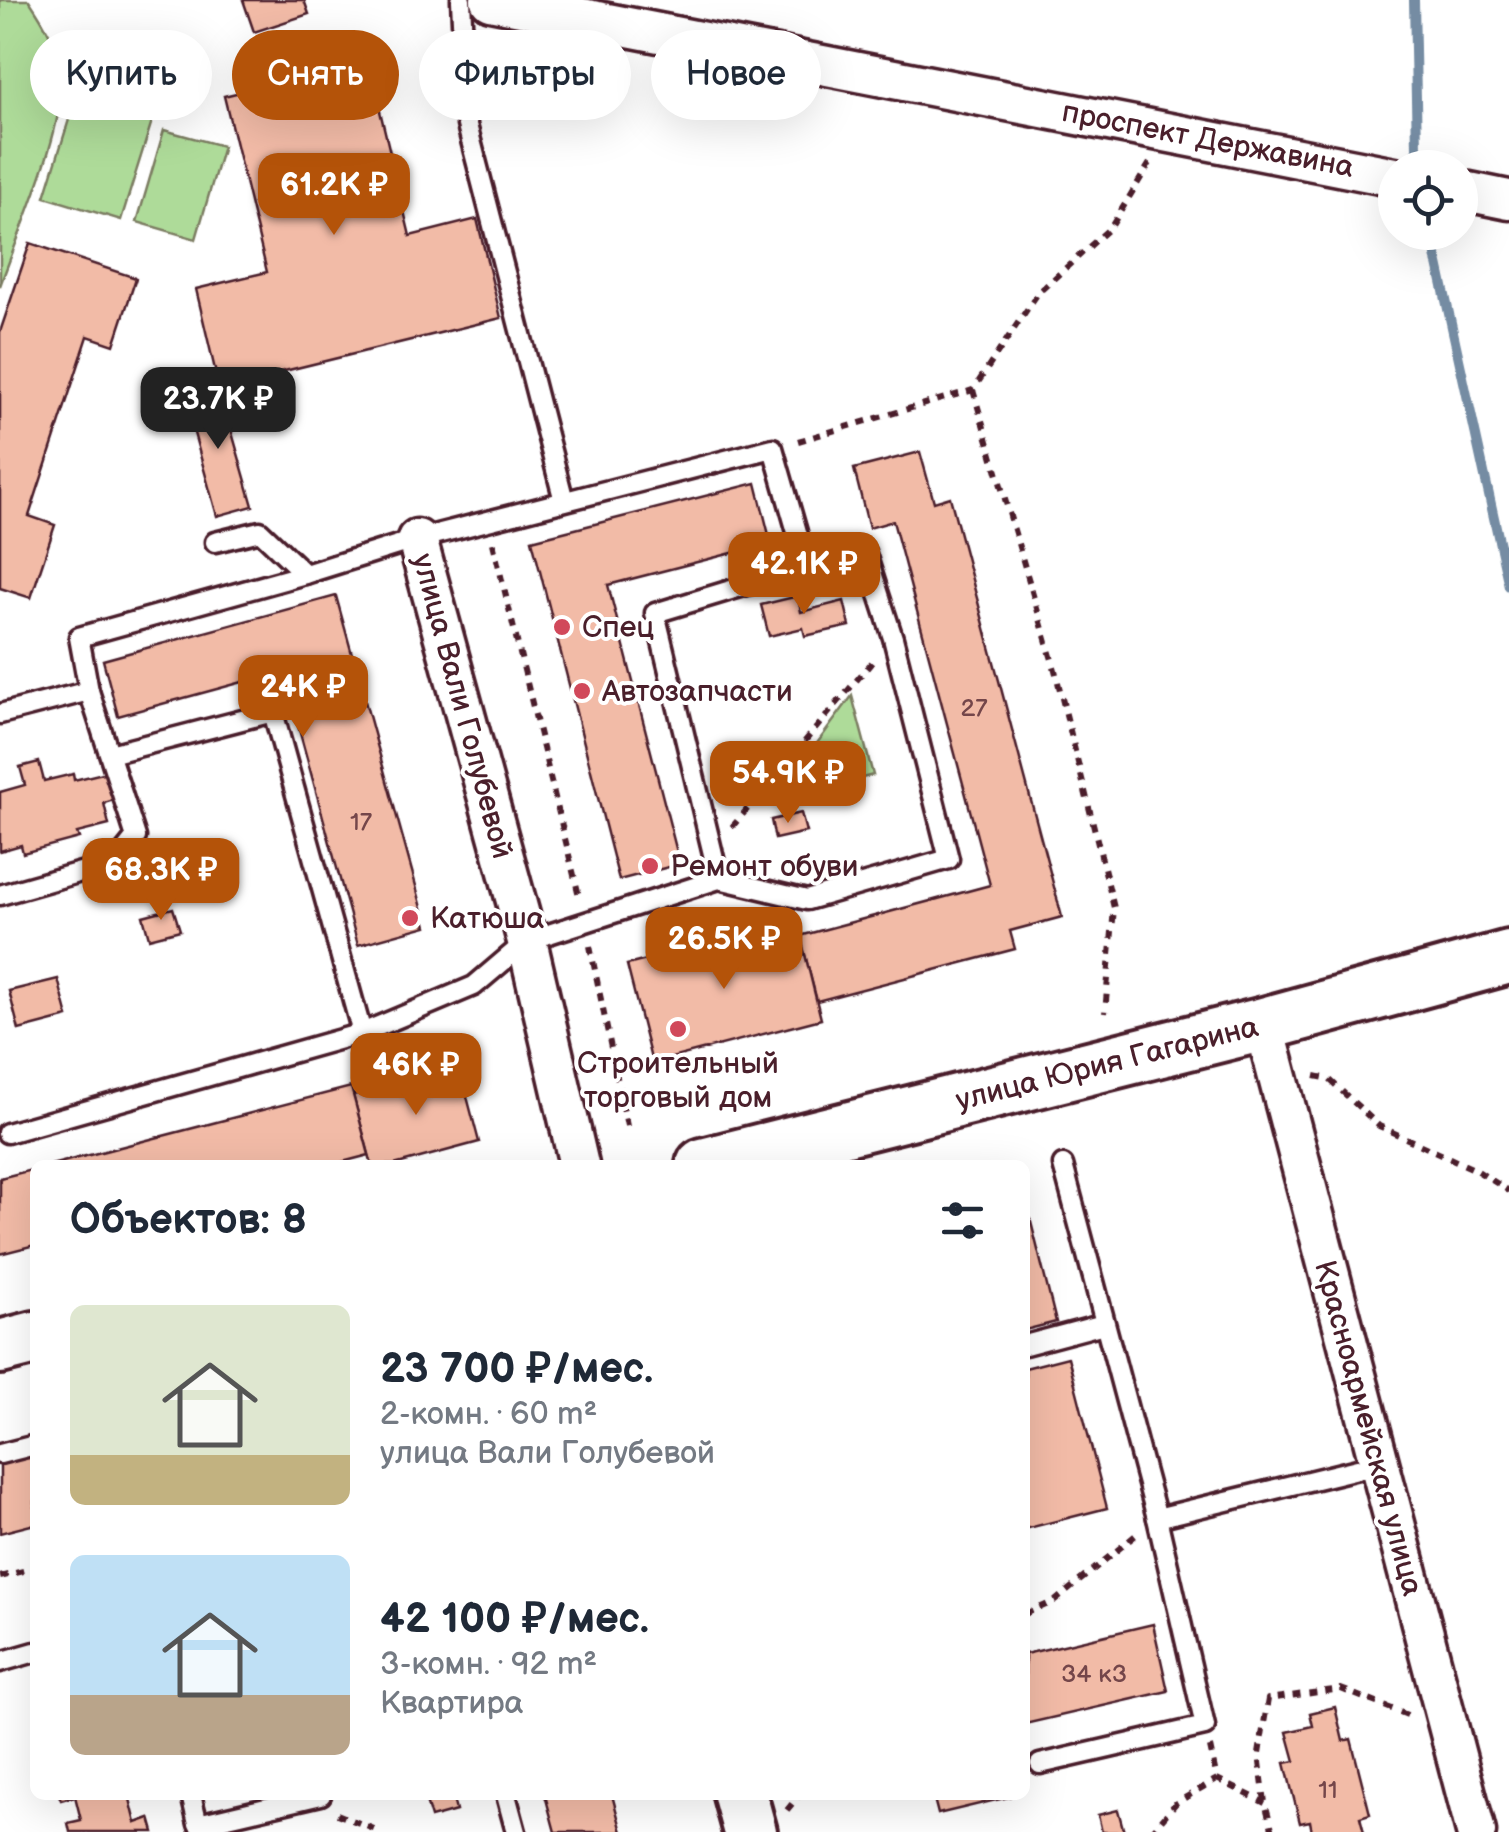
<!DOCTYPE html>
<html lang="ru">
<head>
<meta charset="utf-8">
<style>
	body { margin:0; font-family:"Balsamiq Sans",sans-serif; background:#f6f6f7; color:#1f2937; height:100vh; display:flex; flex-direction:column; font-size:38px; white-space:nowrap }
	* { box-sizing:border-box; margin:0 }
	p { font-size:32px; color:#747a83 }
	.icon { flex:none; width:55px; height:55px; fill:none; stroke:currentColor; stroke-width:2; stroke-linecap:round; stroke-linejoin:round }
	.map { position:relative; flex:1; overflow:hidden }
	.sheet { position:absolute; left:30px; top:1160px; width:1000px; height:640px; display:flex; flex-direction:column; background:#fff; border-radius:15px; box-shadow:0 10px 40px #0002 }
	.sheet>* { flex:none }
	.hud { position:absolute; left:30px; top:30px; width:1000px; height:90px; display:flex; gap:20px }
	.tools { position:absolute; left:1378px; top:150px; display:grid; gap:20px }
	.tools a { display:grid; place-items:center; width:100px; height:100px; border-radius:50%; background:#fff; box-shadow:0 10px 40px #0002; font-size:50px }
	.price { position:absolute; translate:-50% -85px; padding:0 22px; border-radius:20px; background:#b45309; color:#fff; font-size:32px; line-height:65px; filter:drop-shadow(0 2px 5px #0008) }
	.price::after { content:''; position:absolute; left:50%; top:60px; width:30px; height:22px; margin-left:-15px; background:inherit; clip-path:polygon(0 0,100% 0,50% 100%) }
	.price.active { background:#222; color:#fff }
	ul { padding:0; list-style:none }
	li { display:flex; align-items:center; gap:30px; height:250px; padding:0 40px }
	li span { display:grid; place-items:center; flex:none; width:280px; height:200px; border-radius:15px; color:#555 }
	li>.icon { margin-inline-start:auto }
	span .icon { width:120px; height:120px; fill:#fffc; stroke-width:1 }
	li b { font-size:42px }
	h2 { display:flex; justify-content:space-between; align-items:center; height:120px; padding:0 40px; font-size:42px }
	.chip { padding:0 35px; border-radius:45px; background:#fff; box-shadow:0 10px 40px #0002; font-size:35px; line-height:90px }
	.chip.active { background:#b45309; color:#fff }
	.map>svg:first-child { display:block }
	.green { fill:#aedb99; stroke:#7c7d62; stroke-width:2.5 }
	.lines { fill:none; stroke-linecap:round; stroke-linejoin:round }
	.stream { stroke:#758ca3; stroke-width:10 }
	.building { fill:#f2bba7; stroke:#4a1f2b; stroke-width:2.5 }
	.lane-casing { stroke:#4a1f2b; stroke-width:25 }
	.street-casing { stroke:#4a1f2b; stroke-width:45 }
	.secondary-casing { stroke:#4a1f2b; stroke-width:60 }
	.path { stroke:#4a1f2b; stroke-width:6; stroke-dasharray:8 8; stroke-linecap:butt }
	.lane { stroke:#fff; stroke-width:18 }
	.street { stroke:#fff; stroke-width:38 }
	.secondary { stroke:#fff; stroke-width:52 }
	.poi-dot { fill:#d1495b; stroke:#fff; stroke-width:4 }
	.labels { text-anchor:middle; stroke-width:8; stroke-linejoin:round; paint-order:stroke }
	.number-label { font-size:25px; fill:#74464a }
	.street-label { font-size:30px; fill:#4a1f2b; stroke:#fff }
	.poi-label { font-size:30px; fill:#4a1f2b; stroke:#fff; text-anchor:start }
</style>
</head>
<body>
<div class="map">
<svg width="1509" height="1832" viewBox="0 0 1509 1832">
	<rect width="100%" height="100%" fill="#fff"/>
	<filter id="ink" filterUnits="userSpaceOnUse"><feTurbulence type="fractalNoise" baseFrequency=".01" numOctaves="2"/><feDisplacementMap in="SourceGraphic" scale="20" xChannelSelector="R" yChannelSelector="G"/><feConvolveMatrix kernelMatrix="1 2 1 2 8 2 1 2 1" color-interpolation-filters="sRGB"/></filter>
	<g filter="url(#ink)">
		<g class="green">
			<path d="M 0,0 L 29,0 C 43,21 57,44 61,70 C 68,123 19,232 0,286 Z"/>
			<path d="M 85,68 L 161,92 L 121,220 L 45,197 Z"/>
			<path d="M 164,130 L 223,146 L 196,239 L 137,222 Z"/>
			<path d="M 852,696 L 873,775 L 822,789 L 812,750 Z"/>
		</g>
		<g class="lines">
			<g class="stream">
				<path d="M 1414,0 L 1417,149"/>
				<path d="M 1431,232 L 1509,586"/>
			</g>
		</g>
		<g class="building">
			<path d="M 243,0 L 304,0 L 309,14 L 254,32 Z"/>
			<path d="M 368,61 L 410,236 L 477,219 L 501,318 L 219,387 L 196,289 L 267,272 L 224,96 Z"/>
			<path d="M 30,243 L 136,278 L 114,345 L 88,336 L 29,516 L 55,525 L 31,598 L 0,588 L 0,332 Z"/>
			<path d="M 219,387 L 253,506 L 217,516 L 184,397 Z"/>
			<path d="M 920,452 L 934,502 L 950,497 L 1062,917 L 1010,931 L 1015,949 L 817,1001 L 800,936 L 990,885 L 893,521 L 869,528 L 854,469 Z"/>
			<path d="M 756,483 L 771,543 L 608,585 L 680,864 L 619,880 L 532,540 Z"/>
			<path d="M 336,596 L 427,926 L 358,945 L 283,671 L 118,716 L 103,660 Z"/>
			<path d="M 798,596 L 801,612 L 844,601 L 850,626 L 805,636 L 803,628 L 769,636 L 761,605 Z"/>
			<path d="M 39,762 L 44,781 L 73,774 L 74,780 L 107,772 L 114,800 L 104,803 L 109,825 L 77,833 L 79,838 L 23,853 L 21,845 L 0,851 L 0,792 L 25,785 L 20,767 Z"/>
			<path d="M 801,813 L 806,832 L 775,839 L 771,820 Z"/>
			<path d="M 173,908 L 180,930 L 149,938 L 143,916 Z"/>
			<path d="M 797,922 L 821,1019 L 652,1063 L 627,965 Z"/>
			<path d="M 58,979 L 68,1017 L 19,1030 L 9,991 Z"/>
			<path d="M 459,1066 L 479,1142 L 394,1165 L 372,1165 L 353,1095 Z"/>
			<path d="M 351,1087 L 369,1155 L 331,1165 L 51,1165 Z"/>
			<path d="M 35,1169 L 35,1245 L 0,1254 L 0,1178 Z"/>
			<path d="M 1025,1198 L 1056,1322 L 1025,1330 Z"/>
			<path d="M 1068,1357 L 1107,1508 L 1025,1529 L 1025,1368 Z"/>
			<path d="M 35,1455 L 35,1524 L 0,1533 L 0,1464 Z"/>
			<path d="M 1153,1624 L 1168,1691 L 1025,1724 L 1025,1654 Z"/>
			<path d="M 1335,1707 L 1343,1741 L 1351,1739 L 1370,1814 L 1360,1817 L 1364,1832 L 1312,1832 L 1310,1821 L 1300,1823 L 1285,1763 L 1295,1761 L 1287,1732 L 1313,1726 L 1310,1713 Z"/>
			<path d="M 59,1795 L 129,1795 L 136,1823 L 150,1818 L 154,1832 L 70,1832 L 68,1823 L 81,1820 L 75,1796 L 61,1800 Z"/>
			<path d="M 424,1795 L 452,1795 L 456,1811 L 431,1818 Z"/>
			<path d="M 545,1795 L 612,1795 L 622,1832 L 555,1832 Z"/>
			<path d="M 933,1795 L 1008,1795 L 1009,1797 L 938,1814 Z"/>
			<path d="M 1118,1810 L 1124,1832 L 1102,1832 L 1098,1815 Z"/>
		</g>
		<g class="lines">
			<g class="lane-casing">
				<g id="lane">
					<path d="M 461,0 L 467,125 L 564,501"/>
					<path d="M 215,542 L 260,531 L 305,574"/>
					<path d="M 0,714 L 89,691 L 79,637 L 305,574 L 417,539 L 773,448 L 807,567 L 655,613 L 719,879 L 527,941 L 474,986 L 362,1033 L 7,1133"/>
					<path d="M 110,754 L 273,712 L 362,1033"/>
					<path d="M 719,879 L 807,900 L 949,859 L 893,638 L 866,554 L 807,567"/>
					<path d="M 0,895 L 116,862 L 136,837 L 89,691"/>
					<path d="M 1025,1345 L 1104,1324"/>
					<path d="M 0,1454 L 35,1445"/>
					<path d="M 1157,1518 L 1378,1464"/>
					<path d="M 0,1662 L 35,1652"/>
					<path d="M 1040,1764 L 1205,1726 L 1157,1518 L 1063,1165"/>
					<path d="M 191,1795 L 198,1824 L 321,1795"/>
					<path d="M 506,1795 L 516,1832"/>
				</g>
			</g>
			<g class="street-casing">
				<g id="street">
					<path d="M 490,0 L 1395,177"/>
					<path d="M 1460,190 L 1509,200"/>
					<path d="M 417,539 L 527,941 L 579,1165"/>
					<path d="M 1264,1024 L 1476,1832"/>
				</g>
			</g>
			<g class="secondary-casing">
				<g id="secondary">
					<path d="M 703,1165 L 1264,1024 L 1509,957"/>
					<path d="M 0,1347 L 35,1338"/>
					<path d="M 740,1795 L 750,1832"/>
				</g>
			</g>
			<g class="path">
				<path d="M 973,390 L 1055,670 L 1114,908 L 1105,1013"/>
				<path d="M 798,441 L 973,390 L 1038,293 L 1111,227 L 1150,163"/>
				<path d="M 493,543 L 580,900"/>
				<path d="M 732,827 L 873,661"/>
				<path d="M 590,946 L 628,1131"/>
				<path d="M 1315,1076 L 1329,1079 L 1379,1126 L 1476,1170 L 1509,1191"/>
				<path d="M 0,1577 L 35,1568"/>
				<path d="M 1025,1614 L 1055,1601 L 1137,1534"/>
				<path d="M 1210,1747 L 1217,1779 L 1265,1803"/>
				<path d="M 787,1810 L 799,1795"/>
				<path d="M 337,1814 L 381,1832"/>
				<path d="M 1151,1832 L 1176,1803 L 1217,1779"/>
				<path d="M 1273,1832 L 1265,1803 L 1259,1754 L 1268,1699 L 1341,1689 L 1410,1716"/>
			</g>
			<use href="#lane" class="lane"/>
			<use href="#street" class="street"/>
			<use href="#secondary" class="secondary"/>
		</g>
	</g>
	<g class="poi-dot">
		<circle cx="562" cy="627" r="10"/>
		<circle cx="582" cy="691" r="10"/>
		<circle cx="650" cy="866" r="10"/>
		<circle cx="410" cy="918" r="10"/>
		<circle cx="678" cy="1029" r="10"/>
	</g>
	<g class="labels">
		<g class="number-label">
			<text x="974" y="716">27</text>
			<text x="361" y="830">17</text>
			<text x="1094" y="1682">34 к3</text>
			<text x="1328" y="1798">11</text>
		</g>
		<g class="street-label">
			<text transform="translate(1208 139) rotate(11)" y="10">проспект Державина</text>
			<text transform="translate(463 706) rotate(75)" y="10">улица Вали Голубевой</text>
			<text transform="translate(1107 1063) rotate(-14)" y="10">улица Юрия Гагарина</text>
			<text transform="translate(1369 1428) rotate(75)" y="10">Красноармейская улица</text>
		</g>
		<g class="poi-label">
			<text x="582" y="637">Спец</text>
			<text x="602" y="701">Автозапчасти</text>
			<text x="670" y="876">Ремонт обуви</text>
			<text x="430" y="928">Катюша</text>
			<text x="678" y="1073" text-anchor="middle">Строительный<tspan x="678" dy="34">торговый дом</tspan></text>
		</g>
	</g>
</svg>
<div class="tools">
<a><svg class="icon" aria-label="locate" viewBox="0 0 24 24"><circle cx="12" cy="12" r="6"/><path d="M12 2v4M12 18v4M2 12h4M18 12h4"/></svg></a>
</div>
<b class="price" style="left:334px;top:238px">61.2K ₽</b>
<b class="price active" style="left:218px;top:452px">23.7K ₽</b>
<b class="price" style="left:804px;top:617px">42.1K ₽</b>
<b class="price" style="left:303px;top:740px">24K ₽</b>
<b class="price" style="left:788px;top:826px">54.9K ₽</b>
<b class="price" style="left:161px;top:923px">68.3K ₽</b>
<b class="price" style="left:724px;top:992px">26.5K ₽</b>
<b class="price" style="left:416px;top:1118px">46K ₽</b>
<div class="hud">
<a class="chip">Купить</a>
<a class="chip active">Снять</a>
<a class="chip">Фильтры</a>
<a class="chip">Новое</a>
</div>
<section class="sheet">
<h2>Объектов: 8<svg class="icon" aria-label="filters" viewBox="0 0 24 24"><path d="M4 7h16M4 17h16"/><circle cx="9" cy="7" r="2"/><circle cx="15" cy="17" r="2"/></svg></h2>
<ul>
<li><span style="background:linear-gradient(#dfe7d0 75%,#c2b280 0)"><svg class="icon" aria-label="home" viewBox="0 0 24 24"><path d="M3 11l9-7 9 7M6 9v11h12V9"/></svg></span><div><b>23 700 ₽/мес.</b><p>2-комн. · 60 m²</p><p>улица Вали Голубевой</p></div></li>
<li><span style="background:linear-gradient(#bfe0f5 70%,#b9a48a 0)"><svg class="icon" aria-label="home" viewBox="0 0 24 24"><path d="M3 11l9-7 9 7M6 9v11h12V9"/></svg></span><div><b>42 100 ₽/мес.</b><p>3-комн. · 92 m²</p><p>Квартира</p></div></li>
</ul>
</section>
</div>
</body>
</html>
